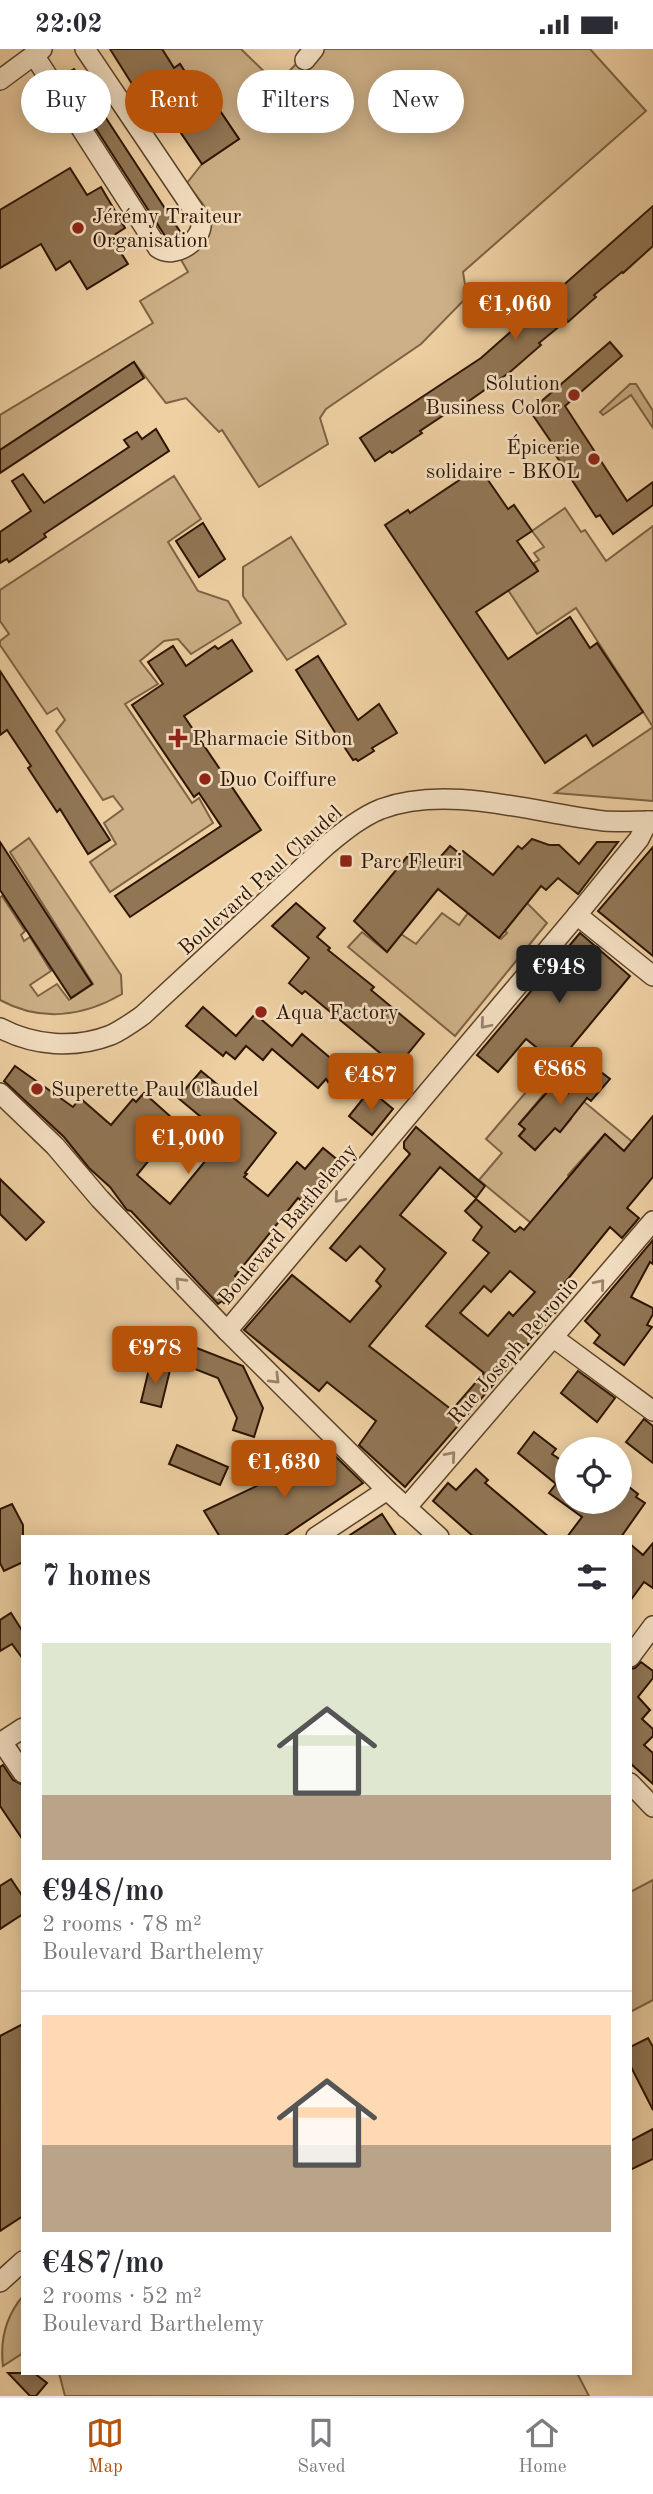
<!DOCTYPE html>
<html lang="en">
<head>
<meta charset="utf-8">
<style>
	body { margin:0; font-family:"Old Standard TT",serif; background:#f2f2f3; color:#2b2b33; height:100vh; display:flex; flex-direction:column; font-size:26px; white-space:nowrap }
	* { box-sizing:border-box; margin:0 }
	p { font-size:23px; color:#7c7c81 }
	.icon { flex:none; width:38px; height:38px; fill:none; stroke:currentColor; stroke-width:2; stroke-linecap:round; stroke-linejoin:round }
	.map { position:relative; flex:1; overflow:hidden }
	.details { position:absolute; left:21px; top:1486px; width:611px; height:840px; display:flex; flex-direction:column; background:#fff; border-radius:0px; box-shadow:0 4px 18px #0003 }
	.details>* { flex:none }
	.guide { position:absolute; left:21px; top:21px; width:612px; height:63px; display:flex; gap:14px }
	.fabs { position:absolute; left:555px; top:1388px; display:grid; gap:14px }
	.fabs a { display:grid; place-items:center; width:77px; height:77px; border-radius:50%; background:#fff; box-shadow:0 4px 18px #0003; font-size:35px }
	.price { position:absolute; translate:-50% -60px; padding:0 16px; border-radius:7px; background:#b45309; color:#fff; font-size:23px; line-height:46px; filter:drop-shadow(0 2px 4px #0008) }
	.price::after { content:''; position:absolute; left:50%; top:42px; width:21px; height:16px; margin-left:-10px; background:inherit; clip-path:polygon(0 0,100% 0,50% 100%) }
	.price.active { background:#222; color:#fff }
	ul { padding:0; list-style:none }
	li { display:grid; align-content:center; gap:14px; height:371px; padding:0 21px }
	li+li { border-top:2px solid #e1e1e2 }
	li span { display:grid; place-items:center; height:217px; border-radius:0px; color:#555 }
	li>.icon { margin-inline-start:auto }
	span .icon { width:126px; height:126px; fill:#fffc; stroke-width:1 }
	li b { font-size:30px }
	h2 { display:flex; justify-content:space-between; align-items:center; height:84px; padding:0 21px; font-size:30px }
	.pill { padding:0 24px; border-radius:32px; background:#fff; box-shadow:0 4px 18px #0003; font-size:24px; line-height:63px }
	.pill.active { background:#b45309; color:#fff }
	.status { display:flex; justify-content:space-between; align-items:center; height:49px; padding:0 35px; background:#fff; direction:ltr }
	.status svg { height:19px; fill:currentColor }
	.tabs { display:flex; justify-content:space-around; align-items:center; height:98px; border-top:2px solid #e1e1e2; background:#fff; font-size:19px; color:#7c7c81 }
	.tabs a { display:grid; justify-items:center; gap:4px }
	.tabs .active { color:#b45309 }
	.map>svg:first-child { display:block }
	.green { fill:#cdb087; stroke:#7d6244; stroke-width:2; fill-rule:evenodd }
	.building { fill:#917655; stroke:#2d1400; stroke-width:2; fill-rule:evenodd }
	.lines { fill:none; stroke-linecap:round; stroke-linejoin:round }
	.minor-casing { stroke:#5d4329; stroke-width:22 }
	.minor { stroke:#f4e0c3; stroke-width:19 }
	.oneway { stroke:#9a846b }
	.poi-dot { fill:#8f2418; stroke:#f4e0c3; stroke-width:2.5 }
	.labels { text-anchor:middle; stroke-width:5; stroke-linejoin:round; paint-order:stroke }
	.poi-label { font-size:21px; fill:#2d1400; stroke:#f4e0c3; text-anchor:start }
	.street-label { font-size:21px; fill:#2d1400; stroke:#f4e0c3 }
</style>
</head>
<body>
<div class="status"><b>22:02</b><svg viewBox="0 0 49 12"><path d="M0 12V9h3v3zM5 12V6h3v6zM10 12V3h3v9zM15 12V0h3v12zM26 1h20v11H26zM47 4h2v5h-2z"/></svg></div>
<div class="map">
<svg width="653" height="2347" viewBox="0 0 653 2347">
	<rect width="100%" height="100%" fill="#eed0a3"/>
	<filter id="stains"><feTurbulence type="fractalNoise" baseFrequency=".00286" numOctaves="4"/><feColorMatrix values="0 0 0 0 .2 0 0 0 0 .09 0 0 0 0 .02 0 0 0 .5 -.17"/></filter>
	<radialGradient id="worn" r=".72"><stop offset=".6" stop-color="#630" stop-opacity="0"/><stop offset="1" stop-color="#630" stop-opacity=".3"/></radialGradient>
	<g class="green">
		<path d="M 162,0 L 241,0 L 277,35 L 297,14 L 320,0 L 590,0 L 646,62 L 463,223 L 467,248 L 421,295 L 326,360 L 320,369 L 328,395 L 259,438 L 222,381 L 219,383 L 186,349 L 166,354 L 134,313 L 0,401 L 0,366 L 153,274 L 140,252 L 188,223 L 180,209 L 208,178 L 204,157 L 187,134 L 202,115 L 239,90 L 208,44 L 201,48 L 180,15 L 174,19 Z"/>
		<path d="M 630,335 L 636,335 L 653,362 L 653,379 L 631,346 L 603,366 L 600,363 Z"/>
		<path d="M 174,427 L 201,470 L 168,493 L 198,542 L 228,552 L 241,574 L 191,605 L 178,590 L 164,592 L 140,612 L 158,635 L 125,655 L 192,754 L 199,749 L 213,774 L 110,843 L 90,813 L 116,795 L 104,774 L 123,760 L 113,747 L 103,751 L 56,682 L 65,671 L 57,659 L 47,665 L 0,596 L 0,592 L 9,585 L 0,572 L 0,541 Z"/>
		<path d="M 565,459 L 581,483 L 585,481 L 606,512 L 653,477 L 653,752 L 555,744 L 653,678 L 576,559 L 537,585 L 508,541 L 538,522 L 534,514 L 539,511 L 534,504 L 544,498 L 532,482 Z"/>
		<path d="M 291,488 L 346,575 L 287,611 L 243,547 L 243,518 Z"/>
		<path d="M 29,789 L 121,926 L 122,945 C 83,968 40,973 0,951 L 0,848 L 2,847 L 25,882 L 21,886 L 24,892 L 30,888 L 51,922 L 30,936 L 38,947 L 57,935 L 69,951 L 93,935 L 10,803 Z"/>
		<path d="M 527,854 L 547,874 L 455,987 L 348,898 L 362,883 L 387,903 L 401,885 L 416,895 L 442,864 L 459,876 L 468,864 L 501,890 L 507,884 L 505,882 Z"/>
		<path d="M 538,1029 L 552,1041 L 567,1044 L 570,1041 L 653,1110 L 653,1126 L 604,1086 L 568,1126 L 569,1128 L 531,1174 L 479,1131 L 502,1104 L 486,1090 ZM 543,1046 L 571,1070 L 560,1083 L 554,1079 L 535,1101 L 519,1087 L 525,1080 L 519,1075 Z"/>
		<path d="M 653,1831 L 653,1951 L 630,1963 L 630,1843 Z"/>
		<path d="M 23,2247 L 23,2304 L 3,2317 C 0,2292 6,2267 23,2247 Z"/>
		<path d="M 59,2324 L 577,2324 L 589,2347 L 65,2347 Z"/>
	</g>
	<g class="building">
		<path d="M 110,0 L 162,0 L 174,19 L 180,15 L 201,48 L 208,44 L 239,90 L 202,115 L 170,68 L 166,71 L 144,39 L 137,43 Z"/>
		<path d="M 74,20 L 181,184 L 173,190 L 167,190 L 62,27 Z"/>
		<path d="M 70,119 L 87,146 L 101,138 L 125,179 L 111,188 L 128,215 L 87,240 L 70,212 L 56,221 L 41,195 L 0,219 L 0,161 Z"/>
		<path d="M 653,157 L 653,197 L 623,224 L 622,223 L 594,246 L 596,248 L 568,273 L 567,271 L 539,294 L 541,296 L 510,323 L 452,364 L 450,362 L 420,382 L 422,384 L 392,404 L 390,402 L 375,412 L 360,389 L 481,309 Z"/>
		<path d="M 610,293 L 622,307 L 565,357 L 627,452 L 653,433 L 653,456 L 613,485 L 600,466 L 596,468 L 555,405 L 558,403 L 530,362 Z"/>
		<path d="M 134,313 L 144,329 L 0,424 L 0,401 Z"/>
		<path d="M 156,380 L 169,402 L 44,485 L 46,488 L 9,513 L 7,510 L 0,514 L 0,483 L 31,462 L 12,432 L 23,425 L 44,454 L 129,398 L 124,391 L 137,383 L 142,390 Z"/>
		<path d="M 479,418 L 508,460 L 514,456 L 532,482 L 517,492 L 538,522 L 476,563 L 508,610 L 570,568 L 590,599 L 597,594 L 643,663 L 593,697 L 586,686 L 545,714 L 385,476 L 408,461 L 410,464 Z"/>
		<path d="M 203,474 L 225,510 L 199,528 L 176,492 Z"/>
		<path d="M 232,591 L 252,622 L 184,667 L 261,781 L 130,868 L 115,847 L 221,777 L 199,744 L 194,748 L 132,656 L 163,635 L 148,613 L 173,597 L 186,617 L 215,597 L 218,600 Z"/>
		<path d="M 318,607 L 358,671 L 379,655 L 397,684 L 372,699 L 374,702 L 358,712 L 356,710 L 353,711 L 341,693 L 296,621 Z"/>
		<path d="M 0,622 L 110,791 L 88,805 L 60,760 L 57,763 L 28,719 L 31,717 L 7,681 L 0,686 Z"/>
		<path d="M 532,790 L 549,796 L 559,796 L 579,815 L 597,793 L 618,793 L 578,845 L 558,829 L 546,841 L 541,837 L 499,889 L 438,840 L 387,903 L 354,872 L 411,803 L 430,820 L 450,797 L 460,805 L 463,802 L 493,826 L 518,797 L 522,800 Z"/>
		<path d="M 0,793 L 92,935 L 71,949 L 0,841 Z"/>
		<path d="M 653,798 L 653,907 L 598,862 Z"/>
		<path d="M 296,854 L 325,879 L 317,888 L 330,899 L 328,901 L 374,938 L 371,941 L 424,985 L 397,1018 L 305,942 L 302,945 L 289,934 L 309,909 L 272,877 Z"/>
		<path d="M 580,884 L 630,927 L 557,1015 L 526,990 L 498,1023 L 477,1006 Z"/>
		<path d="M 203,958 L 236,987 L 255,965 L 292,997 L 302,985 L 341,1018 L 328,1033 L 326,1030 L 318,1039 L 272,1000 L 263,1011 L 246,997 L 235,1010 L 226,1003 L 223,1007 L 186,977 Z"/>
		<path d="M 592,1016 L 610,1030 L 591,1052 L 587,1049 L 560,1083 L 555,1079 L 535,1101 L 519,1087 L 525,1080 L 519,1075 L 556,1033 L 568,1044 Z"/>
		<path d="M 15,1017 L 73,1058 L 80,1049 L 111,1076 L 133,1050 L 136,1053 L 144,1044 L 171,1068 L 144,1101 L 150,1110 L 137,1126 L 170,1155 L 225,1088 L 178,1049 L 201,1022 L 276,1084 L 245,1124 L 247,1125 L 244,1128 L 268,1147 L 297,1113 L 305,1120 L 323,1099 L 345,1117 L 310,1159 L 298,1149 L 235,1227 L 243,1236 L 224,1254 L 222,1252 L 218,1255 L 131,1162 L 127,1161 L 110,1138 L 89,1119 L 64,1088 L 4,1032 Z"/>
		<path d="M 370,1041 L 393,1060 L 372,1086 L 349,1067 Z"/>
		<path d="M 653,1067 L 653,1128 L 627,1159 L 639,1169 L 622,1189 L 610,1178 L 559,1241 L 568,1249 L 405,1438 L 359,1396 L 376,1372 L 327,1333 L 319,1342 L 244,1281 L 292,1226 L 350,1273 L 381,1237 L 376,1232 L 385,1220 L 360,1197 L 346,1212 L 330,1199 L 410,1105 L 404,1099 L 404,1093 L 416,1078 L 485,1137 L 476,1149 L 440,1118 L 400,1166 L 446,1204 L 369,1297 L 452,1361 L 484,1324 L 426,1277 L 489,1204 L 473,1191 L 482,1178 L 465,1162 L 476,1150 L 515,1183 L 520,1178 L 524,1181 L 605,1085 L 624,1102 ZM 510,1222 L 535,1243 L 513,1267 L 509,1263 L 488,1287 L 460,1264 L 484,1237 L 491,1243 Z"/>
		<path d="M 0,1130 L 44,1173 L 26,1191 L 0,1165 Z"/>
		<path d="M 653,1191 L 653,1215 L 650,1213 L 631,1248 L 653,1259 L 653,1265 L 647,1276 L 652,1278 L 624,1316 L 594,1294 L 600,1286 L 585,1272 Z"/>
		<path d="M 189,1296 L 243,1317 L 263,1359 L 254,1388 L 233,1381 L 237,1369 L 218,1329 L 182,1315 Z"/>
		<path d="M 150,1316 L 170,1321 L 161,1358 L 141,1353 Z"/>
		<path d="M 578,1322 L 615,1349 L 597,1373 L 561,1344 Z"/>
		<path d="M 644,1370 L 653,1377 L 653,1414 L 626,1393 Z"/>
		<path d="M 534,1383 L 556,1400 L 552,1405 L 567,1415 L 567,1452 L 620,1452 L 620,1431 L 638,1445 L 636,1448 L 645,1454 L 621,1488 L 567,1488 L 582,1468 L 549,1444 L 556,1435 L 518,1404 Z"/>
		<path d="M 177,1396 L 228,1418 L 220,1436 L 169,1415 Z"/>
		<path d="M 330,1402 L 363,1434 L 283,1488 L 220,1488 L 204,1462 Z"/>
		<path d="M 476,1420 L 488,1431 L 485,1434 L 549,1488 L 474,1488 L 433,1452 L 448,1434 L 456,1441 Z"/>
		<path d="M 12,1455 L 23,1476 L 23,1513 L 4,1522 L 0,1514 L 0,1460 Z"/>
		<path d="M 382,1465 L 397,1488 L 347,1488 Z"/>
		<path d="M 653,1494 L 653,1539 L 644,1533 L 630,1552 L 630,1495 L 643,1506 Z"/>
		<path d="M 11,1564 L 23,1583 L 23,1610 L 12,1595 L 0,1602 L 0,1571 Z"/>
		<path d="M 641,1613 L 653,1622 L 653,1629 L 638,1648 L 650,1661 L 642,1670 L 653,1680 L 653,1687 L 644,1696 L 653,1704 L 653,1735 L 630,1714 L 630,1620 L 635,1619 Z"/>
		<path d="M 3,1716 L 13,1731 L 23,1736 L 23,1791 L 0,1757 L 0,1718 Z"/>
		<path d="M 11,1830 L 23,1848 L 23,1865 L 0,1880 L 0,1837 Z"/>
		<path d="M 23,1975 L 23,2167 L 0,2182 L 0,1987 Z"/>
		<path d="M 648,1989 L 653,1998 L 653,2061 L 630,2016 L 630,1998 Z"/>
		<path d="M 653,2080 L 653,2110 L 630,2121 L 630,2092 Z"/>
		<path d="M 8,2324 L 34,2324 L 47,2334 L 36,2347 L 30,2347 Z"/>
	</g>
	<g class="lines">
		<g class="minor-casing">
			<g id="minor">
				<path d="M 34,6 L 158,199 C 175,211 204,191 201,172 L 85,0"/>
				<path d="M 305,11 L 314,0"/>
				<path d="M 0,31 L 42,0"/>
				<path d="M 577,866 L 653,927"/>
				<path d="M 0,979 C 34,997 75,1000 111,986 C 122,981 133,973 143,966 L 327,796 C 343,783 361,768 381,760 C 448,735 534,764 604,772 C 620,773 637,772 653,772"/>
				<path d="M 0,1044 L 55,1097 L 100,1150 L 227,1282 L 387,1441 L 439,1488"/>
				<path d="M 227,1282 L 577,866 L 639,790 L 648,772"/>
				<path d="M 554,1289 L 653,1362"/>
				<path d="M 406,1459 L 653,1172"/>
				<path d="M 316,1488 L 387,1441"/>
				<path d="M 630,1608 L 653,1577"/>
				<path d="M 2,1693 L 23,1724"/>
				<path d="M 0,1694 L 23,1679"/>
				<path d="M 630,1734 L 653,1758"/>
				<path d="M 0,2233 L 23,2212"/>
			</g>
		</g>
		<use href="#minor" class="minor"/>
	</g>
	<defs><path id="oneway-chevron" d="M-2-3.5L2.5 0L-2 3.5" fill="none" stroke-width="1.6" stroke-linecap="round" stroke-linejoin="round" transform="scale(1.75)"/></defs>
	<g class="oneway">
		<use href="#oneway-chevron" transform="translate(485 975) rotate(130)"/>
		<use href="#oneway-chevron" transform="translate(339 1149) rotate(130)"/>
		<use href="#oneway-chevron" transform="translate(180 1233) rotate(-134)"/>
		<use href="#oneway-chevron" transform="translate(600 1235) rotate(-50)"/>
		<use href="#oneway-chevron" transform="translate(275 1330) rotate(45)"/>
		<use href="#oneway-chevron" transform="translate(451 1407) rotate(-49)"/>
	</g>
	<g class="poi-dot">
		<circle cx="78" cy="179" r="7"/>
		<circle cx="574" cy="346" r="7"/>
		<circle cx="594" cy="410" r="7"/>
		<path d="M174.5 678.5h7v7h7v7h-7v7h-7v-7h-7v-7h7z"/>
		<circle cx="205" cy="730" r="7"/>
		<rect x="339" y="805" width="14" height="14" rx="3.5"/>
		<circle cx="261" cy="963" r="7"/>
		<circle cx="37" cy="1040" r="7"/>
	</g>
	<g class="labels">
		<g class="poi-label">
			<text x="92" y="174">Jérémy Traiteur<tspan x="92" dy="24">Organisation</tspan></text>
			<text x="560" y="341" text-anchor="end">Solution<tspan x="560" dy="24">Business Color</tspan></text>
			<text x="580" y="405" text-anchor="end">Épicerie<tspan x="580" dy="24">solidaire - BKOL</tspan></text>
			<text x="192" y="696">Pharmacie Sitbon</text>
			<text x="219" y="737">Duo Coiffure</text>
			<text x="360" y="819">Parc Fleuri</text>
			<text x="275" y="970">Aqua Factory</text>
			<text x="51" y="1047">Superette Paul Claudel</text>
		</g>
		<g class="street-label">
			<text transform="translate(260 831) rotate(-42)" y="7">Boulevard Paul Claudel</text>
			<text transform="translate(287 1175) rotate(-50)" y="7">Boulevard Barthelemy</text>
			<text transform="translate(513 1301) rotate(-49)" y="7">Rue Joseph Petronio</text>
		</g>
	</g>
	<rect width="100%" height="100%" filter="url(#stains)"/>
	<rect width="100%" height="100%" fill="url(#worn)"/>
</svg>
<div class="fabs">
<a><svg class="icon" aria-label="locate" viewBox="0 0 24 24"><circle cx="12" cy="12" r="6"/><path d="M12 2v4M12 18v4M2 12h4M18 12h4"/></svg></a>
</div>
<b class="price" style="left:515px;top:293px">€1,060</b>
<b class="price active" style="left:559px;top:956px">€948</b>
<b class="price" style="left:560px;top:1058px">€868</b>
<b class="price" style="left:371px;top:1064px">€487</b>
<b class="price" style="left:188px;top:1127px">€1,000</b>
<b class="price" style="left:155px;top:1337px">€978</b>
<b class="price" style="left:284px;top:1451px">€1,630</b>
<div class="guide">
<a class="pill">Buy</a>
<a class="pill active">Rent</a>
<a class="pill">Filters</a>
<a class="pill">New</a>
</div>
<section class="details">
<h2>7 homes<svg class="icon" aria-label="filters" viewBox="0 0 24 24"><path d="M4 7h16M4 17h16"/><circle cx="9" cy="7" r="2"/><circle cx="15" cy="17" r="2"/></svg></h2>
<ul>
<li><span style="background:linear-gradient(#dfe7d0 70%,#b9a48a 0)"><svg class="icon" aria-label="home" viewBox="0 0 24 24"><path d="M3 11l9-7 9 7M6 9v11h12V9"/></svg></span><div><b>€948/mo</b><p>2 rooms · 78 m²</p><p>Boulevard Barthelemy</p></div></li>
<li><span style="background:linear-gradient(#ffd9b3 60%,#b9a48a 0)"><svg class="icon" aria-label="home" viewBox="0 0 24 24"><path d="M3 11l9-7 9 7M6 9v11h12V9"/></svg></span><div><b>€487/mo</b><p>2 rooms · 52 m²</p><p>Boulevard Barthelemy</p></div></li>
</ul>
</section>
</div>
<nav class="tabs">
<a class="active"><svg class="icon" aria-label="map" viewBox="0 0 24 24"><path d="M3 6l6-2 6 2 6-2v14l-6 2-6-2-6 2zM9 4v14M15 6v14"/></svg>Map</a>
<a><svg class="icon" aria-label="saved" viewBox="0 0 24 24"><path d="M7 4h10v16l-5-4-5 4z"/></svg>Saved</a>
<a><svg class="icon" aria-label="home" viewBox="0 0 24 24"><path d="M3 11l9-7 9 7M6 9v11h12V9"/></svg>Home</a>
</nav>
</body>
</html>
